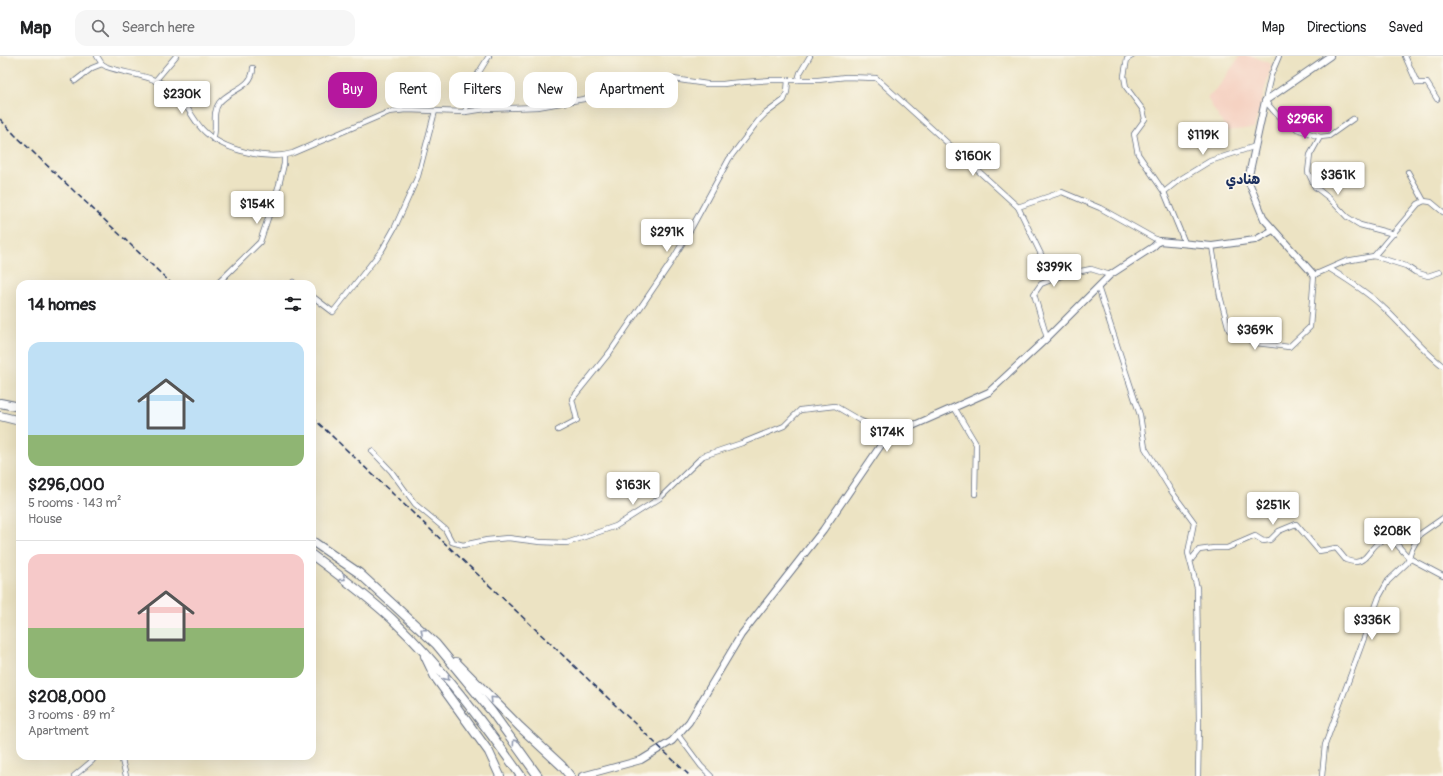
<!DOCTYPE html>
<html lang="en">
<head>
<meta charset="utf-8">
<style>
	body { margin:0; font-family:Pangolin,"Playpen Sans Arabic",sans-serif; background:#f6f6f6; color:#202124; height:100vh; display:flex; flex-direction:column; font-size:15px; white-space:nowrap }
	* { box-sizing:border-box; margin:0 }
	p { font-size:13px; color:#757577 }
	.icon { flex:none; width:22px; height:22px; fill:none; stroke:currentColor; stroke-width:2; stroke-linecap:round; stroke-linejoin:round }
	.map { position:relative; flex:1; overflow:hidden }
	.side { position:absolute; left:16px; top:224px; width:300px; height:480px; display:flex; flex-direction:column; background:#fff; border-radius:12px; box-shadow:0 4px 16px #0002 }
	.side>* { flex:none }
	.banner { position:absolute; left:328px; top:16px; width:380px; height:36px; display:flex; gap:8px }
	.price { position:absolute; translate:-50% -34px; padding:0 9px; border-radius:4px; background:#fff; color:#222; font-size:13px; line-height:26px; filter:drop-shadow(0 1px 2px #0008) }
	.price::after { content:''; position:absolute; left:50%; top:24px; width:12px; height:9px; margin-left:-6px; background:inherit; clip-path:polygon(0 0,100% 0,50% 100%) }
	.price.on { background:#b5179e; color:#fff }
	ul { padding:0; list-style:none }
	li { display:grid; align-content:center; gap:8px; height:212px; padding:0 12px }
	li+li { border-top:1px solid #e0e0e0 }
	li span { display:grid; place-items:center; height:124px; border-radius:12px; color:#555 }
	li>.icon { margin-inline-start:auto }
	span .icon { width:72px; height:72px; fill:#fffc; stroke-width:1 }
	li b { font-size:17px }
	h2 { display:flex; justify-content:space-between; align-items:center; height:48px; padding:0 12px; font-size:17px }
	.tag { padding:0 14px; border-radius:12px; background:#fff; box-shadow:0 4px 16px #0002; font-size:14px; line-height:36px }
	.tag.on { background:#b5179e; color:#fff }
	header { display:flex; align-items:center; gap:24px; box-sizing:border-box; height:56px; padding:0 20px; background:#fff; border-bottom:1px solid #e0e0e0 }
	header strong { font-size:19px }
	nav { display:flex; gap:22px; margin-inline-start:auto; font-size:14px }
	.search { width:280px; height:36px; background:#f6f6f6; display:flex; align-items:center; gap:10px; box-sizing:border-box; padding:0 14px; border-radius:12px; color:#757577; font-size:15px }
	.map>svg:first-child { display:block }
	.built { fill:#f5d2c2 }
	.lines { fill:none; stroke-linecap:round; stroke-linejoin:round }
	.street-casing { stroke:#646e81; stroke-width:6 }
	.secondary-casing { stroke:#646e81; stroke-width:8 }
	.highway-casing { stroke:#646e81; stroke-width:10 }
	.street { stroke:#fff; stroke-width:4.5 }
	.secondary { stroke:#fff; stroke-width:6 }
	.highway { stroke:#fff; stroke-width:8 }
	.rail { stroke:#1b2f5e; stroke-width:1.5; stroke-dasharray:6 3; stroke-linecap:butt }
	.oneway { stroke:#8d97ae }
	.labels { text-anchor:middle; stroke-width:3.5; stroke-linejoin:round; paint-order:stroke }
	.quarter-label { font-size:14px; font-weight:bold; fill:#1b2f5e; stroke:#fbf7ec }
</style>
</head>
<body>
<header>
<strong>Map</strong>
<div class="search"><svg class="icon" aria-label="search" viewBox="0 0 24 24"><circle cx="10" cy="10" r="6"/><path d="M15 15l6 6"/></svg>Search here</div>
<nav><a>Map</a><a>Directions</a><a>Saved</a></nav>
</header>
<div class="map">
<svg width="1443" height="720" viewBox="0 0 1443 720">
	<rect width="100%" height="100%" fill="#fbf7ec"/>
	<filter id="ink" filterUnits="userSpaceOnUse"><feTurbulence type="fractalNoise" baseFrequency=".025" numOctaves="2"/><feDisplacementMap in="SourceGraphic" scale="8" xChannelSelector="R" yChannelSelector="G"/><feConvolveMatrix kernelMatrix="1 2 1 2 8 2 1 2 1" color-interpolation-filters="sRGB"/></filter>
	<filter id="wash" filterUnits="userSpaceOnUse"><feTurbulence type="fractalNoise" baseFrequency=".012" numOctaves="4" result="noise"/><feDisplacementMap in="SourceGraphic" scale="16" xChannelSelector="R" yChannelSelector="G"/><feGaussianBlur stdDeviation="0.9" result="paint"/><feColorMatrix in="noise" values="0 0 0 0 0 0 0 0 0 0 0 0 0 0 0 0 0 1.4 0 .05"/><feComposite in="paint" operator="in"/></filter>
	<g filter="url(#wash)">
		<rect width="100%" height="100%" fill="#ece3c3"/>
		<path class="built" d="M 1240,0 L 1252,0 L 1272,8 L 1254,72 L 1227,75 L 1207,42 L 1219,30 Z"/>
	</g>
	<g filter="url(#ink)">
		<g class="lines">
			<g class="street-casing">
				<g id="street">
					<path d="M 97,0 L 102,8 L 107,11 C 127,18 156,20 173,34 C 185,44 191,61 202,73 C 221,94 267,105 293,97 L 389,56 L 406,54 L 465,56 L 486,53 L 538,51 L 584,43 L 657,23 L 673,23 L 707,28 L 723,28 L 731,27 L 771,24 L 818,24 L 846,21 L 876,22 L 1018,151 L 1062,136 L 1100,152 L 1159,185"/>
					<path d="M 1132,0 L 1127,3 L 1124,20 L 1126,31 L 1143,54 L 1145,63 L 1134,78 L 1138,98 L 1164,136 L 1185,187"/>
					<path d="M 1279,0 L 1271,19 L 1265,45 L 1280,62 L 1292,64 L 1297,73 L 1320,81 L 1329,80 L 1353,63"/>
					<path d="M 1405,0 L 1417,27 L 1427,27 L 1437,43"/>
					<path d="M 798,24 L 800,17 L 810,0"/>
					<path d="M 75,25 L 92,12 L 102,8"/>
					<path d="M 155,25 L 176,0"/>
					<path d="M 465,56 L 476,21 L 489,0"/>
					<path d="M 1320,81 L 1310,99 L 1308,116 L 1315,131 L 1329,142 L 1347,161 L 1360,169 L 1394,178"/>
					<path d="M 213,83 C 218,72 211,58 219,47 C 230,33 253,32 253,12"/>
					<path d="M 1164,136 L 1179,124 L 1210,105 L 1256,90"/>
					<path d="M 1424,145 L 1431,146 L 1443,156"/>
					<path d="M 1018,151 L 1053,223"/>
					<path d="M 1212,190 L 1220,240 L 1229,274 L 1256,287 L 1289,291 L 1310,271 L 1314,219 L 1346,205 L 1374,200 L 1406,210 L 1415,216 L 1428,220 L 1440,216"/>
					<path d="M 1374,200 L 1418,148 L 1424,145 L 1408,116"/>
					<path d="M 1330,213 C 1348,224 1370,238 1385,253 C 1405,272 1421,293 1443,310"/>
					<path d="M 293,226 L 295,228"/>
					<path d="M 217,228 L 260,186 L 279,129 L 284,108 L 284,100"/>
					<path d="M 1098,231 L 1140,359 L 1145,392 L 1172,436 L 1194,466 L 1188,497 L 1197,532 L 1199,666 L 1198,720"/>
					<path d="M 312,240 L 333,256 L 382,194 L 395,171 L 418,120 L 435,55"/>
					<path d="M 1047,282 L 1034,238 L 1041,228 L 1066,218 L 1091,213 L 1110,219"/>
					<path d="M 954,351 L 976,388 L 975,438"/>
					<path d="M 558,374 L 577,364 L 572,343 L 610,296 L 670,208 L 692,171 L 729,103 L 758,65 L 765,58 L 784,44 L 787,36 L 788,24"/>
					<path d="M 372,395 L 391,415 L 415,448 L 445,473 L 452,486 L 463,489 L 487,484 L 508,482 L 540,486 L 567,487 L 616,470 L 660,442 L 703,400 L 742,387 L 784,370 L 800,354 L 835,350 L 859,364 L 892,379"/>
					<path d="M 1190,505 L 1199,494 L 1214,492 L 1227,492 L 1255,480 L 1263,485 L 1270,484 L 1279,475 L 1296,468 L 1319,495 L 1336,492 L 1346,504 C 1349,505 1353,506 1356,506 C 1370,505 1372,481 1392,483 L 1409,502 L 1443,520"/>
					<path d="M 678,679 L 701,710 L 711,720"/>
					<path d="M 121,700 L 126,720"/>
					<path d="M 74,720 L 92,705 L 94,702 L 98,700"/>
					<path d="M 1322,720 L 1325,689 L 1379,541 L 1388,525 L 1407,507 L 1412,493 L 1420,478 L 1443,462"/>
				</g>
			</g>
			<g class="secondary-casing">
				<g id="secondary">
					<path d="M 1314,219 L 1264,163 L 1248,124 L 1265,45 L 1330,0"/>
					<path d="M 582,720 L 641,704 L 672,685 L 689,666 L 741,579 L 823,474 L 881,389 L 892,379 L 989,336 L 1047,282 L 1110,219 L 1153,191 L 1159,185 L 1212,190 L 1255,184 L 1273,174"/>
				</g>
			</g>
			<g class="highway-casing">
				<g id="highway">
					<path d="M 0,347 L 20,351"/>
					<path d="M 0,360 L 20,365"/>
					<path d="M 312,485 L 359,517 L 436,588 L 492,656 L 538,720"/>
					<path d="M 312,499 C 339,519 367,540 392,563 C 441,610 482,665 521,720"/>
					<path d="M 425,600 L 435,621 L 489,696 L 500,720"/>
					<path d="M 456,606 L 520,671 L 562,710 L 570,720"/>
				</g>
			</g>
			<use href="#street" class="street"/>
			<use href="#secondary" class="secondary"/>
			<use href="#highway" class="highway"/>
			<g class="rail">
				<path d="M 0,63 L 15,79 L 172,228"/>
				<path d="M 312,361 L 690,720"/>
			</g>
		</g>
		<defs><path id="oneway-chevron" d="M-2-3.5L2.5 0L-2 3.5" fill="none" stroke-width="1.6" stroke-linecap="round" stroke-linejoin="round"/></defs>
		<g class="oneway">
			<use href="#oneway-chevron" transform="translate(343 522) rotate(37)"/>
			<use href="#oneway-chevron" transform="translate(423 575) rotate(-138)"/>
			<use href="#oneway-chevron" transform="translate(447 622) rotate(51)"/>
			<use href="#oneway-chevron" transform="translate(493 643) rotate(-134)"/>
			<use href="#oneway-chevron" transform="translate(515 686) rotate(-126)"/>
		</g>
	</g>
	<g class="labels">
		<g class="quarter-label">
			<text x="1243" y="128">هنادي</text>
		</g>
	</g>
</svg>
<b class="price" style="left:182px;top:59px">$230K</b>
<b class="price on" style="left:1305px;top:84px">$296K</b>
<b class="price" style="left:1203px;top:100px">$119K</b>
<b class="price" style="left:973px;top:121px">$160K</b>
<b class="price" style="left:1338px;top:140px">$361K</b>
<b class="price" style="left:257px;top:169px">$154K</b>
<b class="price" style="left:667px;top:197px">$291K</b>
<b class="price" style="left:1054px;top:232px">$399K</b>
<b class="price" style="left:1255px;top:295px">$369K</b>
<b class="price" style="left:887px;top:397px">$174K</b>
<b class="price" style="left:633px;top:450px">$163K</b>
<b class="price" style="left:1273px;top:470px">$251K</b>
<b class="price" style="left:1392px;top:496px">$208K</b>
<b class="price" style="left:1372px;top:585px">$336K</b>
<div class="banner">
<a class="tag on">Buy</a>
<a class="tag">Rent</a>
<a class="tag">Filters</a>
<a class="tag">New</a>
<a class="tag">Apartment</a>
</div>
<section class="side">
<h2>14 homes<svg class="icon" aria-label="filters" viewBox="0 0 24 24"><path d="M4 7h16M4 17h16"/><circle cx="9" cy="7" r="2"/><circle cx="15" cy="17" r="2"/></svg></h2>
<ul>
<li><span style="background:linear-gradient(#bfe0f5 75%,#8fb573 0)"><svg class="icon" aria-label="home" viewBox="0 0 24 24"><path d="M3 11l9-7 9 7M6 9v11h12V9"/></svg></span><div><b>$296,000</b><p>5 rooms · 143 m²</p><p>House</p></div></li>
<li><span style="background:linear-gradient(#f6c9c9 60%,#8fb573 0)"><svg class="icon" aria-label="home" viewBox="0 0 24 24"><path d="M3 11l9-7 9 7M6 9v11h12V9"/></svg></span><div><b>$208,000</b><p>3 rooms · 89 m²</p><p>Apartment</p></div></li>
</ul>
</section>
</div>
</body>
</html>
